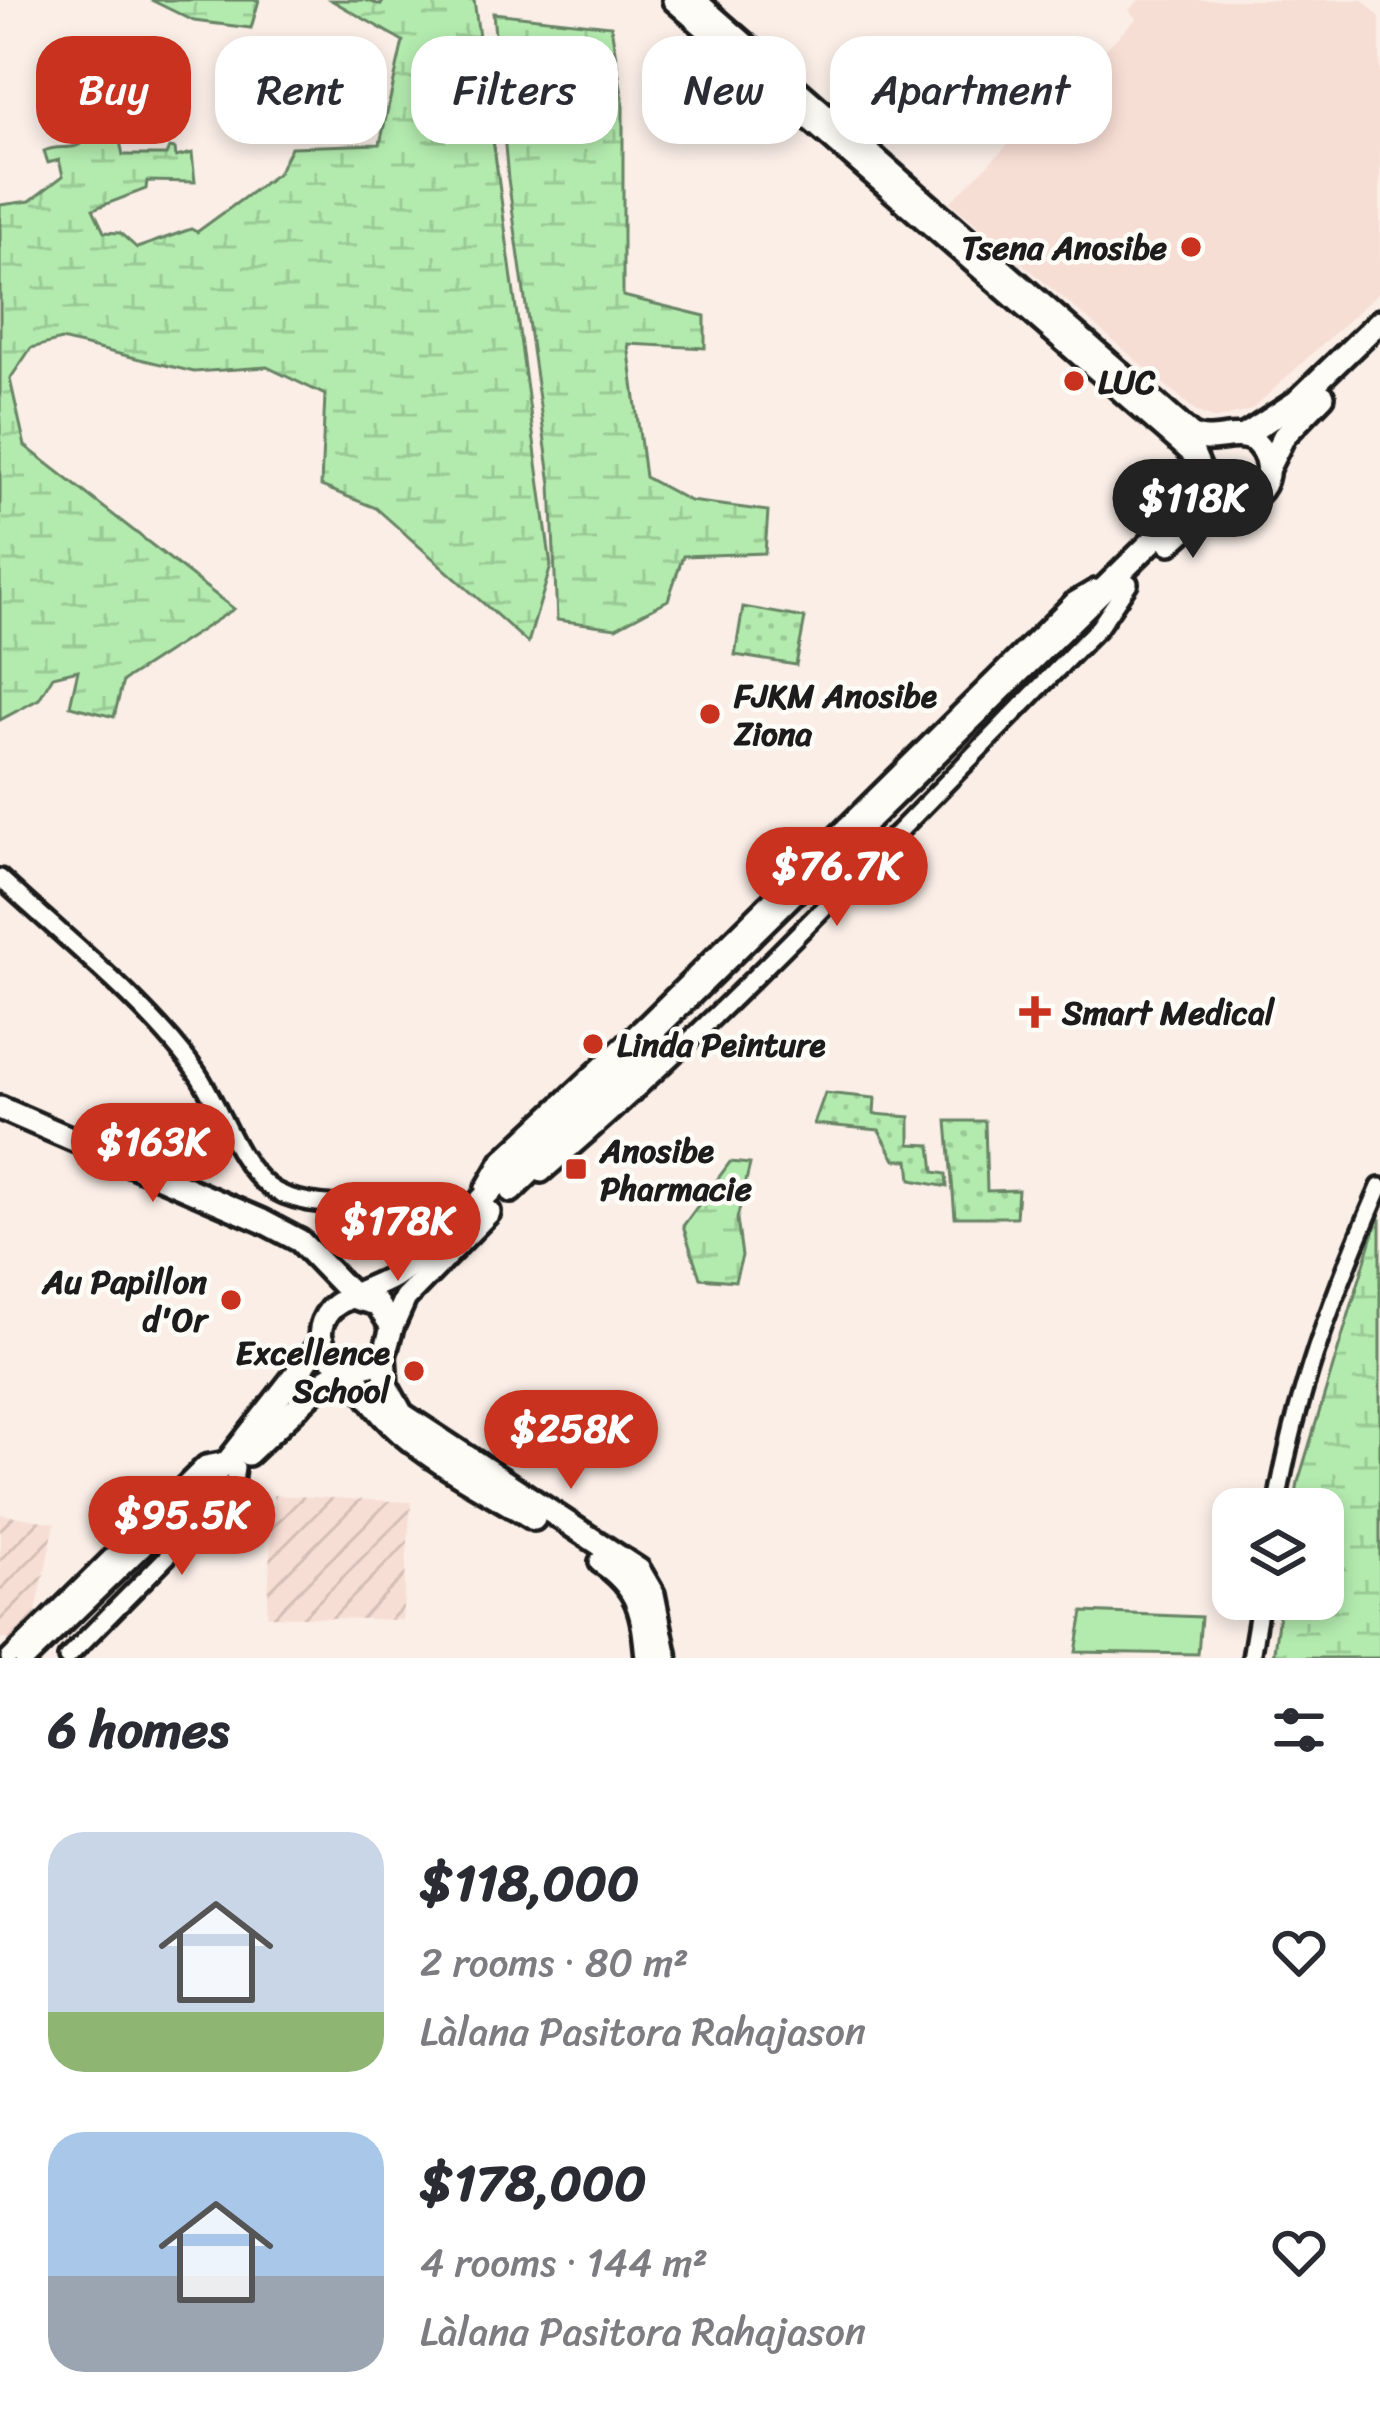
<!DOCTYPE html>
<html lang="en">
<head>
<meta charset="utf-8">
<style>
	body { margin:0; font-family:Sriracha,sans-serif; background:#f7f7f7; color:#2b2b33; height:100vh; display:flex; flex-direction:column; font-size:45px; white-space:nowrap }
	* { box-sizing:border-box; margin:0 }
	p { font-size:39px; color:#7c7c81 }
	.icon { flex:none; width:66px; height:66px; fill:none; stroke:currentColor; stroke-width:2; stroke-linecap:round; stroke-linejoin:round }
	.map { position:relative; height:1658px; overflow:hidden }
	.panel { display:flex; flex-direction:column; background:#fff; flex:1 }
	.panel>* { flex:none }
	.top-card { position:absolute; left:36px; top:36px; width:1308px; height:108px; display:flex; gap:24px }
	.controls { position:absolute; left:1212px; top:1488px; display:grid; gap:24px }
	.controls a { display:grid; place-items:center; width:132px; height:132px; border-radius:24px; background:#fff; box-shadow:0 6px 18px #0003; font-size:60px }
	.price { position:absolute; translate:-50% -102px; padding:0 27px; border-radius:42px; background:#c8321e; color:#fff; font-size:39px; line-height:78px; filter:drop-shadow(0 3px 6px #0008) }
	.price::after { content:''; position:absolute; left:50%; top:72px; width:36px; height:27px; margin-left:-18px; background:inherit; clip-path:polygon(0 0,100% 0,50% 100%) }
	.price.active { background:#222; color:#fff }
	ul { padding:0; list-style:none }
	li { display:flex; align-items:center; gap:36px; height:300px; padding:0 48px }
	li span { display:grid; place-items:center; flex:none; width:336px; height:240px; border-radius:36px; color:#555 }
	li>.icon { margin-inline-start:auto }
	span .icon { width:144px; height:144px; fill:#fffc; stroke-width:1 }
	li b { font-size:51px }
	h2 { display:flex; justify-content:space-between; align-items:center; height:144px; padding:0 48px; font-size:51px }
	.chip { padding:0 42px; border-radius:36px; background:#fff; box-shadow:0 6px 18px #0003; font-size:42px; line-height:108px }
	.chip.active { background:#c8321e; color:#fff }
	.map>svg:first-child { display:block }
	.built { fill:#f7ded4 }
	.industrial { fill:url(#industrial-furrows) }
	.wetland { fill:url(#wetland-marsh); stroke:#688465; stroke-width:3 }
	.park { fill:url(#park-dots); stroke:#688465; stroke-width:3 }
	.pitch { fill:#b3ebae; stroke:#688465; stroke-width:3 }
	.lines { fill:none; stroke-linecap:round; stroke-linejoin:round }
	.street-casing { stroke:#1c1c1c; stroke-width:24 }
	.secondary-casing { stroke:#1c1c1c; stroke-width:30 }
	.street { stroke:#fdfcf7; stroke-width:15 }
	.secondary { stroke:#fdfcf7; stroke-width:21 }
	.poi-dot { fill:#c8321e; stroke:#fdfcf7; stroke-width:4.5 }
	.labels { text-anchor:middle; stroke-width:9; stroke-linejoin:round; paint-order:stroke }
	.poi-label { font-size:33px; font-weight:bold; fill:#1c1c1c; stroke:#fdfcf7; text-anchor:start }
</style>
</head>
<body>
<div class="map">
<svg width="1380" height="1658" viewBox="0 0 1380 1658">
	<defs>
		<pattern id="industrial-furrows" width="10" height="10" patternUnits="userSpaceOnUse" patternTransform="scale(3)"><rect width="10" height="10" fill="#f7ded4"/><path d="M-1 1l2-2M0 10L10 0M9 11l2-2" fill="none" stroke="#d3beb5"/></pattern>
		<pattern id="wetland-marsh" width="20" height="14" patternUnits="userSpaceOnUse" patternTransform="scale(3)"><rect width="20" height="14" fill="#b3ebae"/><path d="M1 5h8M5 5V1M11 12h8M15 12V8" fill="none" stroke="#99c995"/></pattern>
		<pattern id="park-dots" width="8" height="8" patternUnits="userSpaceOnUse" patternTransform="scale(3)"><rect width="8" height="8" fill="#b3ebae"/><path d="M2 2h.1M6 6h.1" fill="none" stroke="#99c995" stroke-width="1.8" stroke-linecap="round"/></pattern>
	</defs>
	<rect width="100%" height="100%" fill="#faeee7"/>
	<filter id="ink" filterUnits="userSpaceOnUse"><feTurbulence type="fractalNoise" baseFrequency=".00833" numOctaves="2"/><feDisplacementMap in="SourceGraphic" scale="24" xChannelSelector="R" yChannelSelector="G"/><feConvolveMatrix kernelMatrix="1 2 1 2 8 2 1 2 1" color-interpolation-filters="sRGB"/></filter>
	<g filter="url(#ink)">
		<path class="built" d="M 1139,0 L 1363,0 L 1380,17 L 1380,291 L 1251,410 L 1216,419 L 1197,412 L 950,202 L 1136,19 L 1129,10 Z"/>
		<g class="industrial">
			<path d="M 273,1495 L 411,1502 L 402,1620 L 267,1616 Z"/>
			<path d="M 0,1514 L 55,1523 L 29,1644 L 0,1638 Z"/>
		</g>
		<g class="wetland">
			<path d="M 151,0 L 259,0 L 251,28 L 194,21 Z"/>
			<path d="M 331,0 L 365,0 L 381,5 L 384,0 L 474,0 L 551,566 L 528,643 L 376,508 L 321,486 L 325,395 L 267,367 L 194,372 L 61,340 L 31,348 L 10,379 L 25,446 L 234,609 L 123,681 L 114,717 L 70,706 L 78,670 L 53,676 L 39,699 L 0,720 L 0,205 L 30,201 L 63,176 L 59,160 L 48,163 L 44,151 C 60,143 77,154 87,137 L 98,137 L 97,108 L 114,108 L 114,131 L 118,132 L 123,155 L 166,155 L 169,148 L 175,149 L 176,157 L 192,153 L 195,182 L 147,181 L 146,189 L 93,209 L 104,232 L 120,233 L 137,248 L 191,229 L 197,232 L 278,173 L 291,147 L 380,144 L 403,41 Z"/>
			<path d="M 493,13 L 611,26 L 623,100 L 623,296 L 705,316 L 705,348 L 628,344 L 645,477 L 690,501 L 768,511 L 765,553 L 683,556 L 668,600 L 616,628 L 557,620 L 551,484 L 508,179 Z"/>
			<path d="M 730,1162 L 750,1164 L 737,1219 L 742,1256 L 735,1281 L 700,1278 L 683,1226 Z"/>
			<path d="M 1380,1212 L 1380,1658 L 1273,1658 L 1281,1599 L 1323,1599 L 1323,1509 L 1294,1509 L 1298,1482 Z"/>
		</g>
		<g class="park">
			<path d="M 743,607 L 805,618 L 796,665 L 735,655 Z"/>
			<path d="M 825,1093 L 875,1098 L 874,1114 L 910,1117 L 910,1144 L 931,1145 L 934,1172 L 946,1174 L 947,1187 L 911,1180 L 909,1160 L 895,1160 L 879,1130 L 814,1124 Z"/>
			<path d="M 947,1121 L 985,1121 L 987,1191 L 1018,1190 L 1016,1217 L 955,1217 Z"/>
		</g>
		<path class="pitch" d="M 1083,1612 L 1201,1617 L 1198,1654 L 1076,1652 Z"/>
		<g class="lines">
			<g class="street-casing">
				<g id="street">
					<path d="M 0,878 C 62,936 146,1002 195,1070 C 221,1106 233,1158 268,1186 C 305,1215 383,1199 427,1219"/>
					<path d="M 542,1174 C 739,1005 916,811 1099,627 L 1129,583"/>
					<path d="M 484,1188 L 501,1159 L 646,1023 L 1073,601 L 1095,588"/>
					<path d="M 1276,1509 C 1295,1396 1334,1292 1380,1187"/>
					<path d="M 9,1658 L 205,1464 L 226,1460"/>
					<path d="M 67,1658 L 233,1490 L 236,1467"/>
					<path d="M 1251,1658 L 1261,1599"/>
				</g>
			</g>
			<g class="secondary-casing">
				<g id="secondary">
					<path d="M 674,0 L 1193,453 L 1211,495 C 1251,521 1289,472 1253,440 C 1231,430 1212,446 1191,435 L 694,0"/>
					<path d="M 1244,436 L 1296,402 L 1380,321"/>
					<path d="M 1269,466 L 1284,436 L 1323,396"/>
					<path d="M 1170,543 L 1190,525 L 1229,503"/>
					<path d="M 0,1108 L 262,1221 L 300,1241 L 355,1298 L 377,1304 L 392,1327 L 384,1356 L 386,1385 L 402,1414 L 639,1570 L 653,1594 L 666,1658"/>
					<path d="M 511,1191 L 661,1045"/>
					<path d="M 392,1327 L 405,1298 L 489,1212"/>
					<path d="M 384,1356 C 347,1387 300,1345 330,1310 C 343,1296 376,1287 394,1276 C 423,1257 447,1231 472,1209 L 1179,515 L 1199,468"/>
					<path d="M 354,1369 C 378,1438 475,1482 534,1519"/>
					<path d="M 248,1454 L 327,1379 L 348,1367"/>
					<path d="M 601,1562 C 640,1588 643,1614 647,1658"/>
					<path d="M 25,1658 L 229,1460 L 322,1341"/>
				</g>
			</g>
			<use href="#street" class="street"/>
			<use href="#secondary" class="secondary"/>
		</g>
	</g>
	<g class="poi-dot">
		<circle cx="1191" cy="247" r="12"/>
		<circle cx="1074" cy="381" r="12"/>
		<circle cx="710" cy="714" r="12"/>
		<path d="M1029 994h12v12h12v12h-12v12h-12v-12h-12v-12h12z"/>
		<circle cx="593" cy="1044" r="12"/>
		<rect x="564" y="1157" width="24" height="24" rx="6"/>
		<circle cx="231" cy="1300" r="12"/>
		<circle cx="414" cy="1371" r="12"/>
	</g>
	<g class="labels">
		<g class="poi-label">
			<text x="1167" y="259" text-anchor="end">Tsena Anosibe</text>
			<text x="1098" y="393">LUC</text>
			<text x="734" y="707">FJKM Anosibe<tspan x="734" dy="38">Ziona</tspan></text>
			<text x="1062" y="1024">Smart Medical</text>
			<text x="617" y="1056">Linda Peinture</text>
			<text x="600" y="1162">Anosibe<tspan x="600" dy="38">Pharmacie</tspan></text>
			<text x="207" y="1293" text-anchor="end">Au Papillon<tspan x="207" dy="38">d'Or</tspan></text>
			<text x="390" y="1364" text-anchor="end">Excellence<tspan x="390" dy="38">School</tspan></text>
		</g>
	</g>
</svg>
<div class="controls">
<a><svg class="icon" aria-label="layers" viewBox="0 0 24 24"><path d="M12 4l9 5-9 5-9-5zM3 14l9 5 9-5"/></svg></a>
</div>
<b class="price active" style="left:1193px;top:561px">$118K</b>
<b class="price" style="left:837px;top:929px">$76.7K</b>
<b class="price" style="left:153px;top:1205px">$163K</b>
<b class="price" style="left:398px;top:1284px">$178K</b>
<b class="price" style="left:571px;top:1492px">$258K</b>
<b class="price" style="left:182px;top:1578px">$95.5K</b>
<div class="top-card">
<a class="chip active">Buy</a>
<a class="chip">Rent</a>
<a class="chip">Filters</a>
<a class="chip">New</a>
<a class="chip">Apartment</a>
</div>
</div>
<section class="panel">
<h2>6 homes<svg class="icon" aria-label="filters" viewBox="0 0 24 24"><path d="M4 7h16M4 17h16"/><circle cx="9" cy="7" r="2"/><circle cx="15" cy="17" r="2"/></svg></h2>
<ul>
<li><span style="background:linear-gradient(#c9d6e8 75%,#8fb573 0)"><svg class="icon" aria-label="home" viewBox="0 0 24 24"><path d="M3 11l9-7 9 7M6 9v11h12V9"/></svg></span><div><b>$118,000</b><p>2 rooms · 80 m²</p><p>Làlana Pasitora Rahajason</p></div><svg class="icon" aria-label="heart" viewBox="0 0 24 24"><path d="M12 20l-8-8c-3-5 5-10 8-4 3-6 11-1 8 4z"/></svg></li>
<li><span style="background:linear-gradient(#a9c7e8 60%,#9aa5b1 0)"><svg class="icon" aria-label="home" viewBox="0 0 24 24"><path d="M3 11l9-7 9 7M6 9v11h12V9"/></svg></span><div><b>$178,000</b><p>4 rooms · 144 m²</p><p>Làlana Pasitora Rahajason</p></div><svg class="icon" aria-label="heart" viewBox="0 0 24 24"><path d="M12 20l-8-8c-3-5 5-10 8-4 3-6 11-1 8 4z"/></svg></li>
</ul>
</section>
</body>
</html>
